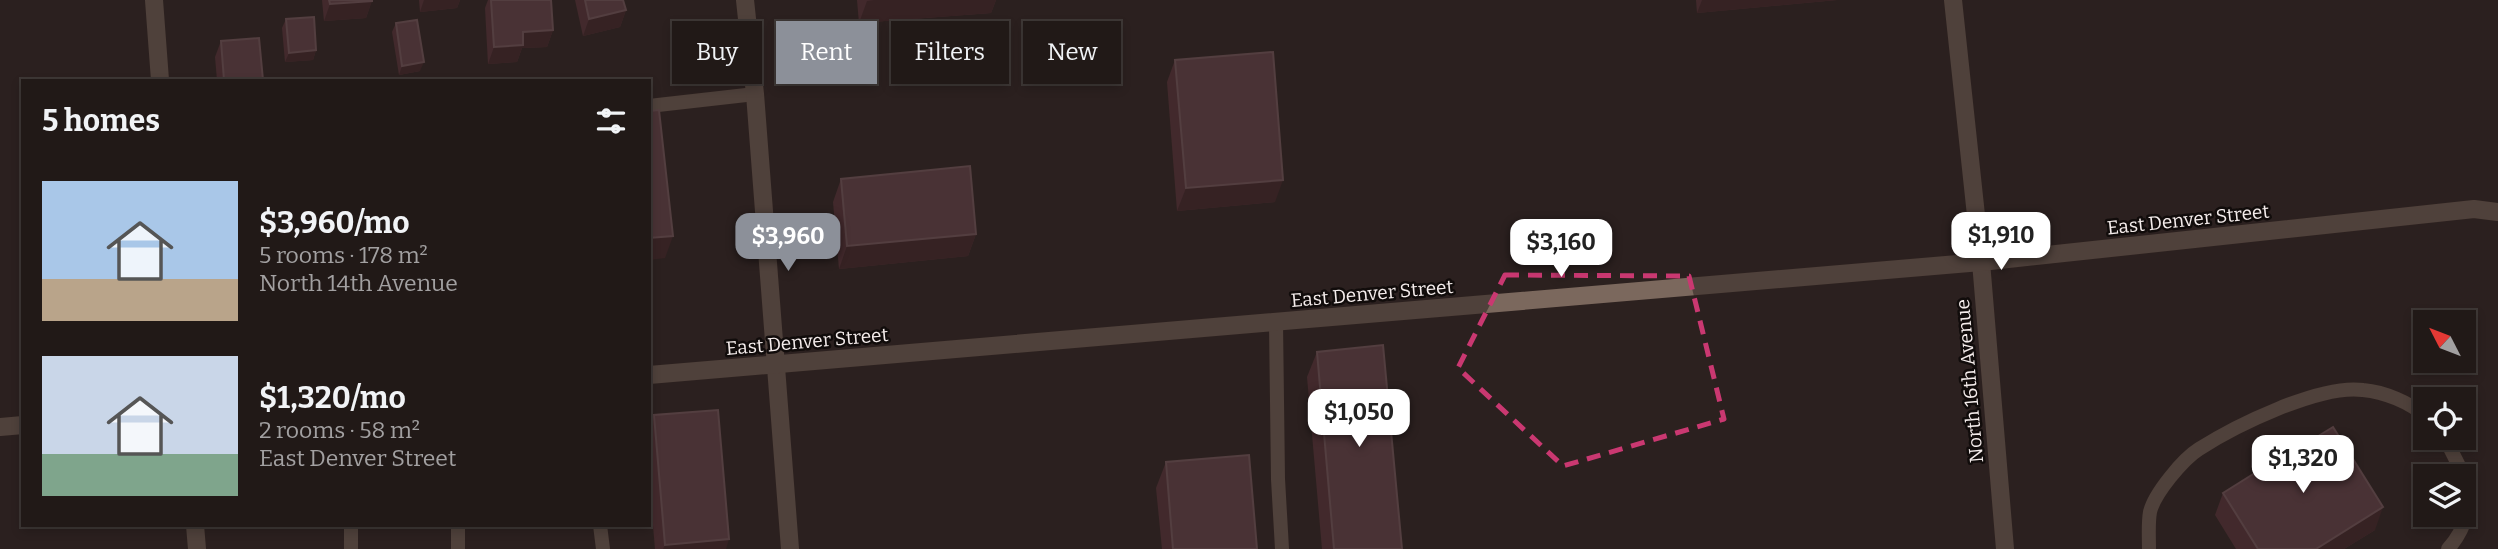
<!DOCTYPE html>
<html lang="en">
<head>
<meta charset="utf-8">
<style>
	body { margin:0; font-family:Bitter,serif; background:#292220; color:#f1f3f6; height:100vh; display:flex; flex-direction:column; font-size:26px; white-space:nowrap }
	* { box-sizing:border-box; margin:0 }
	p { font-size:23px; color:#a2a0a1 }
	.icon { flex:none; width:38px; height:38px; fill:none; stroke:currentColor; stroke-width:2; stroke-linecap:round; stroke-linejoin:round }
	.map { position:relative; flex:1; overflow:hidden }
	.drawer { position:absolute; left:21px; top:79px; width:630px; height:448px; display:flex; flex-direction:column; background:#211917; border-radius:0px; box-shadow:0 4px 10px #0003,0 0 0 2px #3e3836 }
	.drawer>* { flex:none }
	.banner { position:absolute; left:672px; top:21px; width:665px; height:63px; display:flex; gap:14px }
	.needle { width:46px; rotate:312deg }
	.buttons { position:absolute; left:2413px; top:310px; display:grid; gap:14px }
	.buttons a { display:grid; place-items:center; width:63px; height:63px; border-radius:0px; background:#211917; box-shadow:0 4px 10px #0003,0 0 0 2px #3e3836; font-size:35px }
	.price { position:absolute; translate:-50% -60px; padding:0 16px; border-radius:14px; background:#fff; color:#222; font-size:23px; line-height:46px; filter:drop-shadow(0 2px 4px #0008) }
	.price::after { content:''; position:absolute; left:50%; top:42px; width:21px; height:16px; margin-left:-10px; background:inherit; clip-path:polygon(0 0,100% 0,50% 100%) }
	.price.on { background:#8c9099; color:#fff }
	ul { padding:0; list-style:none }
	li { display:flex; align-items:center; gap:21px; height:175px; padding:0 21px }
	li span { display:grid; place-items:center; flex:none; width:196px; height:140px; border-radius:0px; color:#555 }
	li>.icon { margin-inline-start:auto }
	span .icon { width:84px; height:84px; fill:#fffc; stroke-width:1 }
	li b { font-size:30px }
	h2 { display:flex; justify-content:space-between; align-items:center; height:84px; padding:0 21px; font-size:30px }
	.pill { padding:0 24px; border-radius:0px; background:#211917; box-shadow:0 4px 10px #0003,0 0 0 2px #3e3836; font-size:24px; line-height:63px }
	.pill.on { background:#8c9099; color:#fff }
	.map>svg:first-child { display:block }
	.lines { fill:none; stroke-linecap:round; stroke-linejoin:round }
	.service { stroke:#7b685d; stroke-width:14 }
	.minor { stroke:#7b685d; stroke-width:18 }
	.wall { fill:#5d343d }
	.shaded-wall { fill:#432429 }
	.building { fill:#6e4850; stroke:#836268; stroke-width:2 }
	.marked { fill:none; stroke:#ca3871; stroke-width:5; stroke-dasharray:14 9; stroke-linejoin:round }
	.labels { text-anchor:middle; stroke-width:5; stroke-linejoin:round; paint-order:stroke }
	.street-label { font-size:19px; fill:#f5edec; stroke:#110c0b }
</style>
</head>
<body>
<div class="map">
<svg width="2498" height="549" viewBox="0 0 2498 549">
	<rect width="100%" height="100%" fill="#2c211f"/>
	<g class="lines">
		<g class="service">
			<path d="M 649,106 L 755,94"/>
			<path d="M 1276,323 L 1278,479 L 1282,549"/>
			<path d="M 2445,438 L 2464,476"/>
			<path d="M 351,525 L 351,549"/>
			<path d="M 458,525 L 458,549"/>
			<path d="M 600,525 L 603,549"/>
			<path d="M 2149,549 C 2149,537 2148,523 2150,512 C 2154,494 2183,459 2199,449 C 2235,426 2320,384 2363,390 C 2384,392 2410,402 2426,417"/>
			<path d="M 2448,549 C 2465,530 2475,501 2464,477"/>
		</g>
		<g class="minor">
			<path d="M 154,0 L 160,80"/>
			<path d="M 745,0 L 755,94 L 790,549"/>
			<path d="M 1953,0 L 1981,262 L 2005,549"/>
			<path d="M 649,375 L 1981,262 L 2474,209 L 2498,212"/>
			<path d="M 0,427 L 23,425"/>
			<path d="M 195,525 L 197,549"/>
		</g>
	</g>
	<g class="wall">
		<path d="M 322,0 L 372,0 L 366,18 L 324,21 Z"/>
		<path d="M 419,0 L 460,0 L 457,8 L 420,12 Z"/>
		<path d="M 488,0 L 551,0 L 553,30 L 547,47 L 522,48 L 517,62 L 488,64 L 485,8 Z"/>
		<path d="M 575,0 L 623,0 L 626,10 L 620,27 L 583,36 Z"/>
		<path d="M 857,0 L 996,0 L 991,13 L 859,23 Z"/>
		<path d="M 1696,0 L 1837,0 L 1697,13 Z"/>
		<path d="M 286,19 L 316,50 L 313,60 L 285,62 L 282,28 Z"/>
		<path d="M 396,23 L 420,71 L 399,75 L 392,32 Z"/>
		<path d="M 221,41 L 263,80 L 217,80 L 215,57 Z"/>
		<path d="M 1175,60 L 1275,202 L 1177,211 L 1167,82 Z"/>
		<path d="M 841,179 L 976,234 L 968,256 L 839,269 L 833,202 Z"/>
		<path d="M 1317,352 L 1402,549 L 1322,549 L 1307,377 Z"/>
		<path d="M 654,415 L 726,549 L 655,549 L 649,478 L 649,428 Z"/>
		<path d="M 2297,449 L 2375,530 L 2344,549 L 2236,549 L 2215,515 L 2223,493 L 2254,474 L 2260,457 Z"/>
		<path d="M 1166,462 L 1257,549 L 1162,549 L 1156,488 Z"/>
	</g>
	<g class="shaded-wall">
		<path d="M 424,0 L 460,0 L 457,8 L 420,12 Z"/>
		<path d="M 874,0 L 996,0 L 991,13 L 859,23 L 867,1 Z"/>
		<path d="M 1702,0 L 1837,0 L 1697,13 Z"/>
		<path d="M 372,1 L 366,18 L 324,21 L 330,4 Z"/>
		<path d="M 626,10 L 620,27 L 583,36 L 589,19 Z"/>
		<path d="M 553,30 L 547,47 L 522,48 L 517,62 L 488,64 L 494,47 L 523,32 Z"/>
		<path d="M 316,50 L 313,60 L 285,62 L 289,53 Z"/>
		<path d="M 424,62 L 420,71 L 399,75 L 402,66 Z"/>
		<path d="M 1283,180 L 1275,202 L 1177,211 L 1186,188 Z"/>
		<path d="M 976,234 L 968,256 L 839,269 L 847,246 Z"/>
		<path d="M 673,236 L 665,258 L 649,260 L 649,238 Z"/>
		<path d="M 2383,507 L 2375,530 L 2344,549 L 2316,549 Z"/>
		<path d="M 729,539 L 726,549 L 663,549 L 665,545 Z"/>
	</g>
	<g class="building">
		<path d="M 329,0 L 372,0 L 372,1 L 330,4 Z"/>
		<path d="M 491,0 L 551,0 L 553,30 L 523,32 L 523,45 L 494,47 Z"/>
		<path d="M 585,0 L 623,0 L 626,10 L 589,19 Z"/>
		<path d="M 314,17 L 316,50 L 289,53 L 286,19 Z"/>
		<path d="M 417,20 L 424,62 L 402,66 L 396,23 Z"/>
		<path d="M 259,38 L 263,80 L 224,80 L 221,41 Z"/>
		<path d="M 1273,52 L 1283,180 L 1186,188 L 1175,60 Z"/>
		<path d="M 659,110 L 673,236 L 649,238 L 649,111 Z"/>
		<path d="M 970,166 L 976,234 L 847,246 L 841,179 Z"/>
		<path d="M 1383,345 L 1402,549 L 1334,549 L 1317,352 Z"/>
		<path d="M 718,410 L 729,539 L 665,545 L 654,415 Z"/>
		<path d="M 2333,427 L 2383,507 L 2316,549 L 2258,549 L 2223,493 L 2266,466 L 2260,457 L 2290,438 L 2297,449 Z"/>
		<path d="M 1249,455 L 1257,549 L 1173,549 L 1166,462 Z"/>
	</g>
	<path d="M0 0H2498V549H0ZM 1505,275 L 1689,276 L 1724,419 L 1563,466 L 1458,368 Z" fill="#2c211f" fill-opacity=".55" fill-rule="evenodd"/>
	<path class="marked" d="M 1505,275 L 1689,276 L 1724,419 L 1563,466 L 1458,368 Z"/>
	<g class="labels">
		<g class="street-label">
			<text transform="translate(2188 219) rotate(-6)" y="7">East Denver Street</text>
			<text transform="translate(1372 293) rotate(-5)" y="7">East Denver Street</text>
			<text transform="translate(807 341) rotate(-5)" y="7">East Denver Street</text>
			<text transform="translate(1969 381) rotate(-95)" y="7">North 16th Avenue</text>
		</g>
	</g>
</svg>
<div class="buttons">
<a><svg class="needle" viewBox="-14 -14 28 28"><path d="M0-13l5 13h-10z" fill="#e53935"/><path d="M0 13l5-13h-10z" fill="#a2a0a1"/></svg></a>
<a><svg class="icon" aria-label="locate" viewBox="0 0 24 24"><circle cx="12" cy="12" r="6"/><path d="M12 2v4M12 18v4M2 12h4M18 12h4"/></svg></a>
<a><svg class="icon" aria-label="layers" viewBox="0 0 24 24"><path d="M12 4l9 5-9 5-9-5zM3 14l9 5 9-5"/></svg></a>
</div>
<b class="price" style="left:2001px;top:272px">$1,910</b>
<b class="price on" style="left:788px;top:273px">$3,960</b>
<b class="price" style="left:1561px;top:279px">$3,160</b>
<b class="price" style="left:1359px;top:449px">$1,050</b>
<b class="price" style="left:2303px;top:495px">$1,320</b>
<div class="banner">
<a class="pill">Buy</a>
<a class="pill on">Rent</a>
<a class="pill">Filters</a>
<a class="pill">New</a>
</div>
<section class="drawer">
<h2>5 homes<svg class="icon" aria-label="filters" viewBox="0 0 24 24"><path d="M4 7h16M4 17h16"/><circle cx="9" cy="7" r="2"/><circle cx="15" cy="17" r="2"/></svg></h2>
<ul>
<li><span style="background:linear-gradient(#a9c7e8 70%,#b9a48a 0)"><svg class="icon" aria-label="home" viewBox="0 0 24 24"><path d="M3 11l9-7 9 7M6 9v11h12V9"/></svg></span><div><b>$3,960/mo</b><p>5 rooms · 178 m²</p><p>North 14th Avenue</p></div></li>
<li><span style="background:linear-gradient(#c9d6e8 70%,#7fa58c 0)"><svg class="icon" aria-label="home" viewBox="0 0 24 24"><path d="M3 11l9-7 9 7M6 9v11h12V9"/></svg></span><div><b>$1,320/mo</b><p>2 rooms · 58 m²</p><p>East Denver Street</p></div></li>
</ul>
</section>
</div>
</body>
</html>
